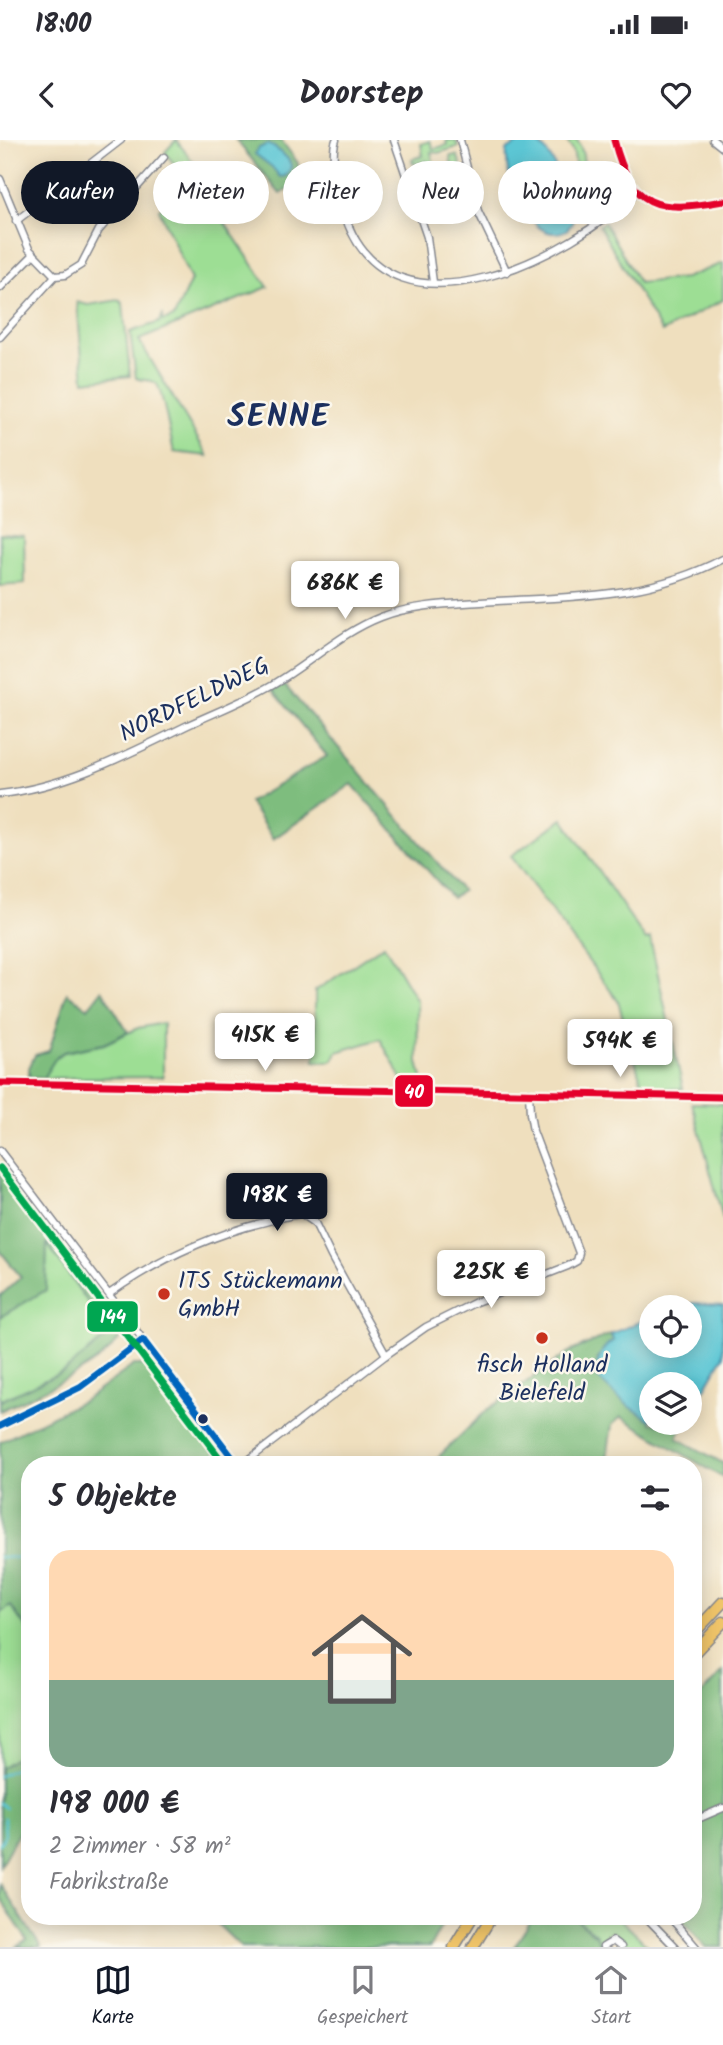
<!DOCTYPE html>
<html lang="de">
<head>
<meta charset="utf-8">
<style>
	body { margin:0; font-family:Kalam,sans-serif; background:#f7f7f7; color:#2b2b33; height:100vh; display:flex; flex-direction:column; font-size:26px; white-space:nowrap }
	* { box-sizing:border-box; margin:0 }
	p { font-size:23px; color:#7c7c81 }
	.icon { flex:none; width:38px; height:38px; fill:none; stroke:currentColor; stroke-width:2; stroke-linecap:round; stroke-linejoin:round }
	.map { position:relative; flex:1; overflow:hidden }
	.side { position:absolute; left:21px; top:1316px; width:681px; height:469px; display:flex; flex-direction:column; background:#fff; border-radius:28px; box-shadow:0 4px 18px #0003 }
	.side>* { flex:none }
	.hud { position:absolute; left:21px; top:21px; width:682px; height:63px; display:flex; gap:14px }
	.controls { position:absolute; left:639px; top:1155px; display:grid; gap:14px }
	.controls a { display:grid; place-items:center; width:63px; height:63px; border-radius:50%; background:#fff; box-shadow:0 4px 18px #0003; font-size:35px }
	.price { position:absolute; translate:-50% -60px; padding:0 16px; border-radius:7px; background:#fff; color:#222; font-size:23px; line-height:46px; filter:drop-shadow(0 2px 4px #0008) }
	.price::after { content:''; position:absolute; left:50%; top:42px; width:21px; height:16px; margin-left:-10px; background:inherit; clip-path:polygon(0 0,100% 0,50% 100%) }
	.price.selected { background:#111827; color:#fff }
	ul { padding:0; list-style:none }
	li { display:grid; align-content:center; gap:14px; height:371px; padding:0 28px }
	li+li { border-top:2px solid #e1e1e2 }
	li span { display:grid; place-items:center; height:217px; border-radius:21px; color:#555 }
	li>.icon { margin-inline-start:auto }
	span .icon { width:126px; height:126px; fill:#fffc; stroke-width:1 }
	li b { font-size:30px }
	h2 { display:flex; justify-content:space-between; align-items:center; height:84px; padding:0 28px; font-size:30px }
	.chip { padding:0 24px; border-radius:32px; background:#fff; box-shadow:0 4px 18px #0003; font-size:24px; line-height:63px }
	.chip.selected { background:#111827; color:#fff }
	.status { display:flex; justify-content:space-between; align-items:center; height:49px; padding:0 35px; background:#fff; direction:ltr }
	.status svg { height:19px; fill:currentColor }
	header { display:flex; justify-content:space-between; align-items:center; height:91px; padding:0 28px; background:#fff; font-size:32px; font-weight:600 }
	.dock { display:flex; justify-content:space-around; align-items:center; height:98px; border-top:2px solid #e1e1e2; background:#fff; font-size:19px; color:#7c7c81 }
	.dock a { display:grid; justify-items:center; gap:4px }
	.dock .selected { color:#111827 }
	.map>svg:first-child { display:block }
	.green { fill:#9dde94; stroke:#5c8679; stroke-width:2 }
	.forest { fill:#7ebd7e; stroke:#4c766e; stroke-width:2 }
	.water { fill:#5bc6d4; stroke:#3b7a99; stroke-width:2 }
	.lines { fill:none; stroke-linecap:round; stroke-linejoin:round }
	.stream { stroke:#5bc6d4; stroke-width:2.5 }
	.street-casing { stroke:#85878e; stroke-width:9 }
	.secondary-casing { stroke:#85878e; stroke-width:10 }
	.highway-casing { stroke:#85878e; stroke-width:13 }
	.street { stroke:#fff; stroke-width:6 }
	.secondary { stroke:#f9e7c3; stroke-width:8 }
	.highway { stroke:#efc469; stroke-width:10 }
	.bus-1-casing { stroke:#fbf7ec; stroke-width:12 }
	.bus-2-casing { stroke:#fbf7ec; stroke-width:12 }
	.bus-3-casing { stroke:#fbf7ec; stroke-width:12 }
	.bus-1 { stroke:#e4002b; stroke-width:7 }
	.bus-2 { stroke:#0065bd; stroke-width:7 }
	.bus-3 { stroke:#00a651; stroke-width:7 }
	.poi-dot { fill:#c8321e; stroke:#fbf7ec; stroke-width:2.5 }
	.bus-dot { fill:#1b2f5e; stroke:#fbf7ec; stroke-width:2.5 }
	.labels { text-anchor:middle; stroke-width:5; stroke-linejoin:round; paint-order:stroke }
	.street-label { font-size:24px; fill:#1b2f5e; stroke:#fbf7ec }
	.poi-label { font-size:24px; fill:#1b2f5e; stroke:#fbf7ec; text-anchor:start }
	.district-label { font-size:32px; font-weight:bold; letter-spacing:2px; fill:#1b2f5e; stroke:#fbf7ec }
	.line-badge { stroke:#fbf7ec; stroke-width:2.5 }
	.badge-label { font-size:19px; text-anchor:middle; font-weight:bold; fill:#fff }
</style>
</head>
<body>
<div class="status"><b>18:00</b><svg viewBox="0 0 49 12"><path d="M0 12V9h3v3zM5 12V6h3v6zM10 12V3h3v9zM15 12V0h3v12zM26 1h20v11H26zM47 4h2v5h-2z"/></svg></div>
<header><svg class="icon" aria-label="back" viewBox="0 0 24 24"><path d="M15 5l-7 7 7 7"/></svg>Doorstep<svg class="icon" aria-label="heart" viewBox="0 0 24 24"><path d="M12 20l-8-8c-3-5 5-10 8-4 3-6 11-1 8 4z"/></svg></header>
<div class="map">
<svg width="723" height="1807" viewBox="0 0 723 1807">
	<rect width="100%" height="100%" fill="#fbf7ec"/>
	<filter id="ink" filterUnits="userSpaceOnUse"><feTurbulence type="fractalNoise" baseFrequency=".0143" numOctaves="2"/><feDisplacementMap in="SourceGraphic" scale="14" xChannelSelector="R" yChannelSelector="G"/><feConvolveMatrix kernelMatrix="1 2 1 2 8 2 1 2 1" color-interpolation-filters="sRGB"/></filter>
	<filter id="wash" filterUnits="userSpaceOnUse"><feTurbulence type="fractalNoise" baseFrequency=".00686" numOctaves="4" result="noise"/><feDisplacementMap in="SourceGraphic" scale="28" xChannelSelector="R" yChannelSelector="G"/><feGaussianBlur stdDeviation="1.57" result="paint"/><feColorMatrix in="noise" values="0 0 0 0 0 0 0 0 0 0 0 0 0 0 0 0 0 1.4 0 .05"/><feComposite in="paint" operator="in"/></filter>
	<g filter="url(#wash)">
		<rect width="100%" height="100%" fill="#efdfbe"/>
		<g class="green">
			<path d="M 176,0 L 205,37 L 204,52 L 268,147 L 139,200 L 208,316 L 174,312 C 171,301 162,247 156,243 C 150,239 142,241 136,238 L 130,192 L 160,182 L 163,174 L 163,181 L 174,177 L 191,140 L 159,69 L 191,47 L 165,12 Z"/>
			<path d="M 446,0 L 456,0 L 458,7 L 438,13 L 431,12 L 435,29 L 442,31 L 450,29 L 452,27 L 450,16 L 457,15 L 461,25 L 459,30 L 417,51 L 414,49 L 411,40 L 413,39 L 417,44 L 430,39 L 427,21 L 413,24 L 412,19 L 423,16 L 421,4 L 430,1 L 433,9 L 447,5 Z"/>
			<path d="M 566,0 L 577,0 C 586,13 582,25 586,38 C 590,50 596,63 601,75 L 595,78 L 574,31 L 575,21 L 573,10 Z"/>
			<path d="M 604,82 L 639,143 L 685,138 L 723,123 L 723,160 L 662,192 L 599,86 Z"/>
			<path d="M 119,160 L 123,164 L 130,236 L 84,241 L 77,162 L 88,165 Z"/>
			<path d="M 0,394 L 24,396 L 25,444 L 0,446 Z"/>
			<path d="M 563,679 L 646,800 L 650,798 L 683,949 L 643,948 L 618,861 L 511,716 Z"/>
			<path d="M 384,805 L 417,861 L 418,922 L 423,942 L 403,941 L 380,899 L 337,912 L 333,920 L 327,922 L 315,921 L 315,851 Z"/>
			<path d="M 163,883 L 163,937 L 43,938 L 52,921 L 64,912 L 104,904 L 138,888 Z"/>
			<path d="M 692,963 L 723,964 L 723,1079 Z"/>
			<path d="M 46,1102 L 110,1194 L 65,1231 L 0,1261 L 0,1177 L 46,1150 Z"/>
			<path d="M 11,1466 L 30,1494 L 30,1609 L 0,1628 L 0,1473 Z"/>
			<path d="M 573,1776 L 617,1776 L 649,1807 L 630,1807 L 612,1791 L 608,1793 L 599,1805 L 597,1795 Z"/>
		</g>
		<g class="forest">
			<path d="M 236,0 L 281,0 L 298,23 L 299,44 L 280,54 Z"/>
			<path d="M 282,542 L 462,751 L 452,758 L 352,644 L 273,699 L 249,662 L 327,616 L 272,549 Z"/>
			<path d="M 102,850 L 128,892 L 104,904 L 64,912 L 57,916 L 43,938 L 29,937 L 29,928 L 35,915 L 49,911 L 67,853 L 88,868 Z"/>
			<path d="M 0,1027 L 118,1183 L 121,1195 C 109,1224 29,1257 0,1271 L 0,1261 L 65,1231 L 110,1194 L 47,1103 L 46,1150 L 0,1177 L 0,1156 L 21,1137 L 0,1111 Z"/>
			<path d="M 611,1194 L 614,1201 L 598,1218 L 596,1234 C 610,1253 630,1268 651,1280 L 651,1283 L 683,1286 L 677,1298 L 723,1323 L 723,1338 L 621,1277 L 612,1285 L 606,1325 L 430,1325 L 487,1270 L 569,1212 Z"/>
			<path d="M 134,1225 L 142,1225 L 153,1230 L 225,1325 L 30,1325 L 30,1494 L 11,1466 L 0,1473 L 0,1302 L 85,1260 Z"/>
			<path d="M 723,1531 L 723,1807 L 706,1807 L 679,1776 L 693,1776 L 693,1564 Z"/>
			<path d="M 30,1609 L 30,1672 L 0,1726 L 0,1628 Z"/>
			<path d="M 0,1744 L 41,1807 L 17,1807 L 27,1800 L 0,1758 Z"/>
			<path d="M 209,1776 L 447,1776 L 430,1807 L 241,1807 Z"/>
			<path d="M 534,1776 L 573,1776 L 597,1796 L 599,1805 L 597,1807 L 514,1807 Z"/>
		</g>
		<g class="water">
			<path d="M 532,0 C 544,5 555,21 557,34 C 554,42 550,46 542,50 C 538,52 532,56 527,57 C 509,59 506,23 507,10 L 522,1 Z"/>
			<path d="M 268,4 C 275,7 289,17 291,25 C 292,29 288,33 286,36 L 280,37 L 272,27 L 255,14 L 259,8 Z"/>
			<path d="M 563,47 C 568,51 569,55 571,62 C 586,101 532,104 528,66 C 534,53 549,47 563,47 Z"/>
			<path d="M 694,1163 L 723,1165 L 723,1217 L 690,1274 L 690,1244 L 651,1244 L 651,1280 C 630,1268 610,1253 595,1234 C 598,1220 600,1208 613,1201 L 611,1194 L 651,1177 L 651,1206 L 690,1206 L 690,1167 L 679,1167 Z"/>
		</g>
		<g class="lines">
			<g class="stream">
				<path d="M 0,1417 L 30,1418"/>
				<path d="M 0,1636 L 30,1621"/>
				<path d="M 0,1663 L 6,1668"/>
				<path d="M 0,1704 L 5,1695 L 4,1678"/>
			</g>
		</g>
	</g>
	<g filter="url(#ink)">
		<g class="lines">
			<g class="street-casing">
				<g id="street">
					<path d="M 336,0 C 329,19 340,59 346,79 C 392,208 573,115 636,52"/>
					<path d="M 394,0 L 427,97 L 433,142"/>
					<path d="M 460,0 L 478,71 L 507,132"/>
					<path d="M 614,0 C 618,15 622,35 632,47 C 652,73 696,66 723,61"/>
					<path d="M 713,0 L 723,8"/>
					<path d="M 0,39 L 29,109 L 55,136"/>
					<path d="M 16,81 L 121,0"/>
					<path d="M 0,148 L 33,115"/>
					<path d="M 0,197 L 55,136 L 65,135 L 81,125 L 99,90 L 164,17"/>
					<path d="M 0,654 C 67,647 128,614 188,585 C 216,572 247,560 274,544 C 310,523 342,492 381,477 C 412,465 448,464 481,462 C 568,456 642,461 723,419"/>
					<path d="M 0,1011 L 238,1325"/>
					<path d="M 109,1154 C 157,1120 208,1096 265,1082 C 277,1079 289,1075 302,1074 L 315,1083 L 331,1116 L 386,1215"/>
					<path d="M 0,1286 L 80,1247 L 143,1200"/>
					<path d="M 242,1325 L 386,1215 L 426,1187 L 476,1162 L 568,1126 L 577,1121 L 579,1113 L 533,991 L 530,974 L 529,952"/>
					<path d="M 693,1681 L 723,1668"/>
					<path d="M 645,1776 L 675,1807"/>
					<path d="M 669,1776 L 696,1807"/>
					<path d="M 603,1807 L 613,1801 L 621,1807"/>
				</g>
			</g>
			<g class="secondary-casing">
				<path id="secondary" d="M 0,943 L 723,957"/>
			</g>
			<g class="highway-casing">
				<g id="highway">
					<path d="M 693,1494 L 723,1462"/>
					<path d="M 693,1514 L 723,1482"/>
					<path d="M 454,1807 L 473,1776"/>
					<path d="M 473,1807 L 492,1776"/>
				</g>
			</g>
			<use href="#street" class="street"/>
			<use href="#secondary" class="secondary"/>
			<use href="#highway" class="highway"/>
			<g class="bus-1-casing">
				<g id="bus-1">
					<path d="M 614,0 C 632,69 657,73 723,61"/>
					<path d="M 0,943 L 723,957"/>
				</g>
			</g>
			<g class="bus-2-casing">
				<g id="bus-2">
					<path d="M 143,1200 L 238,1325"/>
					<path d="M 0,1286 L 80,1247 L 143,1200"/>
				</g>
			</g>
			<g class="bus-3-casing">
				<path id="bus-3" d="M 0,1028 L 225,1325"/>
			</g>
			<use href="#bus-1" class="bus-1"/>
			<use href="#bus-2" class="bus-2"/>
			<use href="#bus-3" class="bus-3"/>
		</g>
	</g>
	<g class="poi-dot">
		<circle cx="164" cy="1154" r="7"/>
		<circle cx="542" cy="1198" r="7"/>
	</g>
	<circle class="bus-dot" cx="203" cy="1279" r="6"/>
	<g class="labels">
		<g class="street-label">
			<text transform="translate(194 559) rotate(-26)" y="8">NORDFELDWEG</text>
		</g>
		<g class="poi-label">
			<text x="178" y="1148">ITS Stückemann<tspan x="178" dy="28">GmbH</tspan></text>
			<text x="542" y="1232" text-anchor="middle">fisch Holland<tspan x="542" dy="28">Bielefeld</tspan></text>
		</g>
		<g class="district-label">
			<text x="279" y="286">SENNE</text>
		</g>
	</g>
	<g class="line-badge">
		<rect x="394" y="934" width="40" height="34" rx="7" fill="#e4002b"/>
		<rect x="86" y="1160" width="53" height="33" rx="7" fill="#00a651"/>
	</g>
	<g class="badge-label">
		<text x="414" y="958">40</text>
		<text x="113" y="1183">144</text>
	</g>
</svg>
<div class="controls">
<a><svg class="icon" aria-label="locate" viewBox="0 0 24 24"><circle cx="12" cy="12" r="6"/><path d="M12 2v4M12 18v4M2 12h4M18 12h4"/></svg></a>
<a><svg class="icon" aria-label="layers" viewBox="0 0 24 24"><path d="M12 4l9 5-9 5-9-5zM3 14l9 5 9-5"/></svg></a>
</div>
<b class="price" style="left:345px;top:481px">686K €</b>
<b class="price" style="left:265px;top:933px">415K €</b>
<b class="price" style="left:620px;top:939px">594K €</b>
<b class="price selected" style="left:277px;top:1093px">198K €</b>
<b class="price" style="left:491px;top:1170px">225K €</b>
<div class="hud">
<a class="chip selected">Kaufen</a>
<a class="chip">Mieten</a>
<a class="chip">Filter</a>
<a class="chip">Neu</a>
<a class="chip">Wohnung</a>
</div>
<section class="side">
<h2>5 Objekte<svg class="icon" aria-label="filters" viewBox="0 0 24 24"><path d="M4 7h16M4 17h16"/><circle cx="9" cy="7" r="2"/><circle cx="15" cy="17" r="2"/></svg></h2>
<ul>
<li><span style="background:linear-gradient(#ffd9b3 60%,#7fa58c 0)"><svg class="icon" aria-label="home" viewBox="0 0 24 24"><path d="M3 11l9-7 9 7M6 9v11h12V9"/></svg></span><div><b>198 000 €</b><p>2 Zimmer · 58 m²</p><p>Fabrikstraße</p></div></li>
</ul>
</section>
</div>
<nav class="dock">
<a class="selected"><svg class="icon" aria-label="map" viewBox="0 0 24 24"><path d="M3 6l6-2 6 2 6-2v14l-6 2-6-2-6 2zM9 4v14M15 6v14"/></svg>Karte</a>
<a><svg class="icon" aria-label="saved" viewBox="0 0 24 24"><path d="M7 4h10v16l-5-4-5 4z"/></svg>Gespeichert</a>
<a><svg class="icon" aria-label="home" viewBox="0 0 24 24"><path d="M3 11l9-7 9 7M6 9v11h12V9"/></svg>Start</a>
</nav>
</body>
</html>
